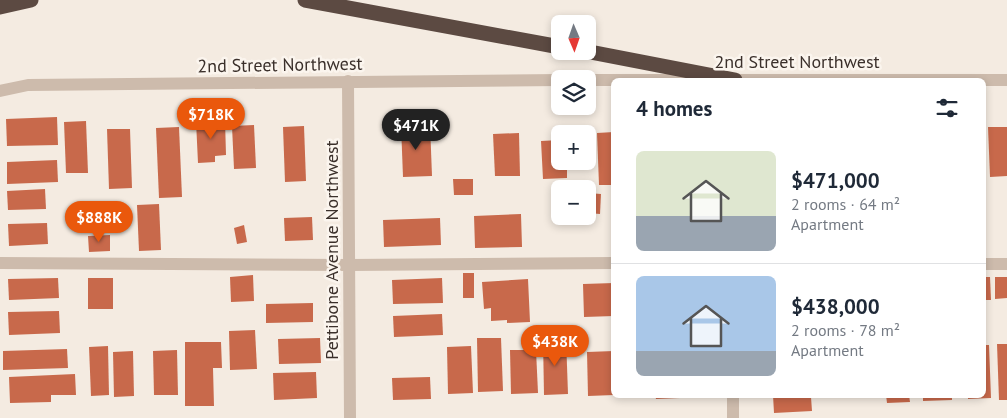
<!DOCTYPE html>
<html lang="en">
<head>
<meta charset="utf-8">
<style>
	body { margin:0; font-family:"PT Sans",sans-serif; background:#f2f2f3; color:#1f2937; height:100vh; display:flex; flex-direction:column; font-size:19px; white-space:nowrap }
	* { box-sizing:border-box; margin:0 }
	p { font-size:16px; color:#747a83 }
	.icon { flex:none; width:28px; height:28px; fill:none; stroke:currentColor; stroke-width:2; stroke-linecap:round; stroke-linejoin:round }
	.map { position:relative; flex:1; overflow:hidden }
	.details { position:absolute; left:611px; top:78px; width:375px; height:320px; display:flex; flex-direction:column; background:#fff; border-radius:8px; box-shadow:0 2px 8px #0003 }
	.details>* { flex:none }
	.needle { width:32px; rotate:178deg }
	.buttons { position:absolute; left:551px; top:15px; display:grid; gap:10px }
	.buttons a { display:grid; place-items:center; width:45px; height:45px; border-radius:8px; background:#fff; box-shadow:0 2px 8px #0003; font-size:25px }
	.price { position:absolute; translate:-50% -42px; padding:0 11px; border-radius:18px; background:#ea580c; color:#fff; font-size:16px; line-height:32px; filter:drop-shadow(0 1px 2px #0008) }
	.price::after { content:''; position:absolute; left:50%; top:30px; width:15px; height:11px; margin-left:-8px; background:inherit; clip-path:polygon(0 0,100% 0,50% 100%) }
	.price.current { background:#222; color:#fff }
	ul { padding:0; list-style:none }
	li { display:flex; align-items:center; gap:15px; height:125px; padding:0 25px }
	li+li { border-top:1px solid #e0e1e3 }
	li span { display:grid; place-items:center; flex:none; width:140px; height:100px; border-radius:8px; color:#555 }
	li>.icon { margin-inline-start:auto }
	span .icon { width:60px; height:60px; fill:#fffc; stroke-width:1 }
	li b { font-size:21px }
	h2 { display:flex; justify-content:space-between; align-items:center; height:60px; padding:0 25px; font-size:21px }
	.map>svg:first-child { display:block }
	.building { fill:#c8694b }
	.lines { fill:none; stroke-linecap:round; stroke-linejoin:round }
	.minor { stroke:#cdbbac; stroke-width:12 }
	.highway { stroke:#5c4a42; stroke-width:15 }
	.labels { text-anchor:middle; stroke-width:5; stroke-linejoin:round; paint-order:stroke }
	.street-label { font-size:18px; fill:#3b302b; stroke:#fbf5ee }
</style>
</head>
<body>
<div class="map">
<svg width="1007" height="418" viewBox="0 0 1007 418">
	<rect width="100%" height="100%" fill="#f4ebe1"/>
	<g class="building">
		<path d="M 57,117 L 58,145 L 7,146 L 6,119 Z"/>
		<path d="M 225,120 L 226,155 L 215,156 L 215,162 L 198,163 L 196,121 Z"/>
		<path d="M 86,121 L 88,173 L 66,173 L 64,122 Z"/>
		<path d="M 430,124 L 432,176 L 403,177 L 401,125 Z"/>
		<path d="M 254,125 L 256,168 L 234,169 L 232,126 Z"/>
		<path d="M 304,126 L 306,181 L 285,182 L 283,127 Z"/>
		<path d="M 179,127 L 182,197 L 159,198 L 156,128 Z"/>
		<path d="M 988,127 L 1007,127 L 1007,176 L 990,177 Z"/>
		<path d="M 107,129 L 130,129 L 132,188 L 109,189 Z"/>
		<path d="M 614,132 L 614,185 L 599,185 L 597,133 Z"/>
		<path d="M 519,133 L 520,176 L 495,176 L 493,134 Z"/>
		<path d="M 560,140 L 560,161 L 567,161 L 567,178 L 543,179 L 541,141 Z"/>
		<path d="M 57,160 L 58,182 L 7,184 L 7,162 Z"/>
		<path d="M 453,179 L 473,179 L 473,195 L 454,195 Z"/>
		<path d="M 45,189 L 46,209 L 8,210 L 7,191 Z"/>
		<path d="M 588,193 L 601,194 L 600,214 L 588,213 Z"/>
		<path d="M 159,204 L 161,250 L 139,251 L 137,205 Z"/>
		<path d="M 521,214 L 522,247 L 475,248 L 474,216 Z"/>
		<path d="M 312,217 L 313,240 L 285,241 L 284,218 Z"/>
		<path d="M 440,218 L 441,245 L 384,247 L 383,220 Z"/>
		<path d="M 47,223 L 48,244 L 9,246 L 8,224 Z"/>
		<path d="M 244,225 L 247,242 L 237,244 L 234,228 Z"/>
		<path d="M 110,235 L 110,251 L 89,252 L 88,236 Z"/>
		<rect x="463" y="273" width="11" height="25"/>
		<path d="M 253,275 L 254,301 L 231,302 L 230,277 Z"/>
		<path d="M 984,277 L 990,277 L 991,300 L 984,300 Z"/>
		<path d="M 995,277 L 1007,277 L 1007,298 L 995,299 Z"/>
		<path d="M 58,278 L 59,298 L 9,300 L 8,279 Z"/>
		<rect x="88" y="278" width="25" height="31"/>
		<path d="M 442,278 L 443,303 L 393,304 L 392,280 Z"/>
		<path d="M 528,279 L 530,322 L 507,323 L 507,320 L 491,321 L 491,308 L 484,309 L 482,282 Z"/>
		<path d="M 614,283 L 614,316 L 584,317 L 583,284 Z"/>
		<path d="M 313,303 L 313,322 L 266,323 L 266,304 Z"/>
		<path d="M 59,311 L 60,333 L 9,335 L 8,312 Z"/>
		<path d="M 442,314 L 443,335 L 394,337 L 393,316 Z"/>
		<path d="M 255,330 L 257,369 L 230,370 L 229,331 Z"/>
		<path d="M 320,338 L 321,363 L 279,364 L 278,339 Z"/>
		<path d="M 477,338 L 501,338 L 503,391 L 478,392 Z"/>
		<path d="M 566,338 L 568,394 L 544,395 L 543,339 Z"/>
		<path d="M 185,342 L 221,342 L 222,368 L 213,368 L 214,406 L 185,406 Z"/>
		<path d="M 997,344 L 1007,344 L 1007,400 L 999,400 Z"/>
		<path d="M 984,345 L 989,345 L 991,398 L 968,399 L 968,395 L 984,395 Z"/>
		<path d="M 108,346 L 109,395 L 91,396 L 89,347 Z"/>
		<path d="M 471,346 L 473,393 L 448,394 L 447,347 Z"/>
		<path d="M 67,349 L 68,368 L 3,370 L 3,351 Z"/>
		<path d="M 177,350 L 178,395 L 154,395 L 153,351 Z"/>
		<path d="M 510,350 L 536,350 L 538,393 L 511,394 Z"/>
		<path d="M 133,351 L 134,396 L 114,397 L 113,352 Z"/>
		<path d="M 614,351 L 614,395 L 588,396 L 587,352 Z"/>
		<path d="M 316,372 L 317,398 L 274,400 L 273,373 Z"/>
		<path d="M 75,374 L 76,395 L 51,395 L 51,402 L 10,403 L 9,377 Z"/>
		<path d="M 430,377 L 431,399 L 393,400 L 392,378 Z"/>
		<path d="M 655,395 L 704,395 L 704,397 L 656,399 Z"/>
		<path d="M 773,395 L 828,395 L 828,397 L 811,397 L 812,411 L 774,413 Z"/>
		<path d="M 886,395 L 909,395 L 910,402 L 887,403 Z"/>
		<path d="M 923,395 L 952,395 L 952,400 L 923,401 Z"/>
	</g>
	<g class="lines">
		<g class="minor">
			<path d="M 588,80 L 1007,80"/>
			<path d="M 348,81 L 350,418"/>
			<path d="M 0,91 L 28,85 L 560,80"/>
			<path d="M 0,263 L 349,265 L 614,263"/>
			<path d="M 984,264 L 1007,264"/>
			<path d="M 733,418 L 733,395"/>
		</g>
		<g class="highway">
			<path d="M 305,0 L 560,47"/>
			<path d="M 0,7 L 31,0"/>
			<path d="M 585,51 L 735,80"/>
		</g>
	</g>
	<g class="labels">
		<g class="street-label">
			<text x="797" y="68">2nd Street Northwest</text>
			<text transform="translate(280 65) rotate(-1)" y="6">2nd Street Northwest</text>
			<text transform="translate(332 250) rotate(-90)" y="6">Pettibone Avenue Northwest</text>
		</g>
	</g>
</svg>
<div class="buttons">
<a><svg class="needle" viewBox="-14 -14 28 28"><path d="M0-13l5 13h-10z" fill="#e53935"/><path d="M0 13l5-13h-10z" fill="#747a83"/></svg></a>
<a><svg class="icon" aria-label="layers" viewBox="0 0 24 24"><path d="M12 4l9 5-9 5-9-5zM3 14l9 5 9-5"/></svg></a>
<a>+</a>
<a>−</a>
</div>
<b class="price" style="left:211px;top:140px">$718K</b>
<b class="price current" style="left:416px;top:151px">$471K</b>
<b class="price" style="left:99px;top:243px">$888K</b>
<b class="price" style="left:555px;top:367px">$438K</b>
<section class="details">
<h2>4 homes<svg class="icon" aria-label="filters" viewBox="0 0 24 24"><path d="M4 7h16M4 17h16"/><circle cx="9" cy="7" r="2"/><circle cx="15" cy="17" r="2"/></svg></h2>
<ul>
<li><span style="background:linear-gradient(#dfe7d0 65%,#9aa5b1 0)"><svg class="icon" aria-label="home" viewBox="0 0 24 24"><path d="M3 11l9-7 9 7M6 9v11h12V9"/></svg></span><div><b>$471,000</b><p>2 rooms · 64 m²</p><p>Apartment</p></div></li>
<li><span style="background:linear-gradient(#a9c7e8 75%,#9aa5b1 0)"><svg class="icon" aria-label="home" viewBox="0 0 24 24"><path d="M3 11l9-7 9 7M6 9v11h12V9"/></svg></span><div><b>$438,000</b><p>2 rooms · 78 m²</p><p>Apartment</p></div></li>
</ul>
</section>
</div>
</body>
</html>
